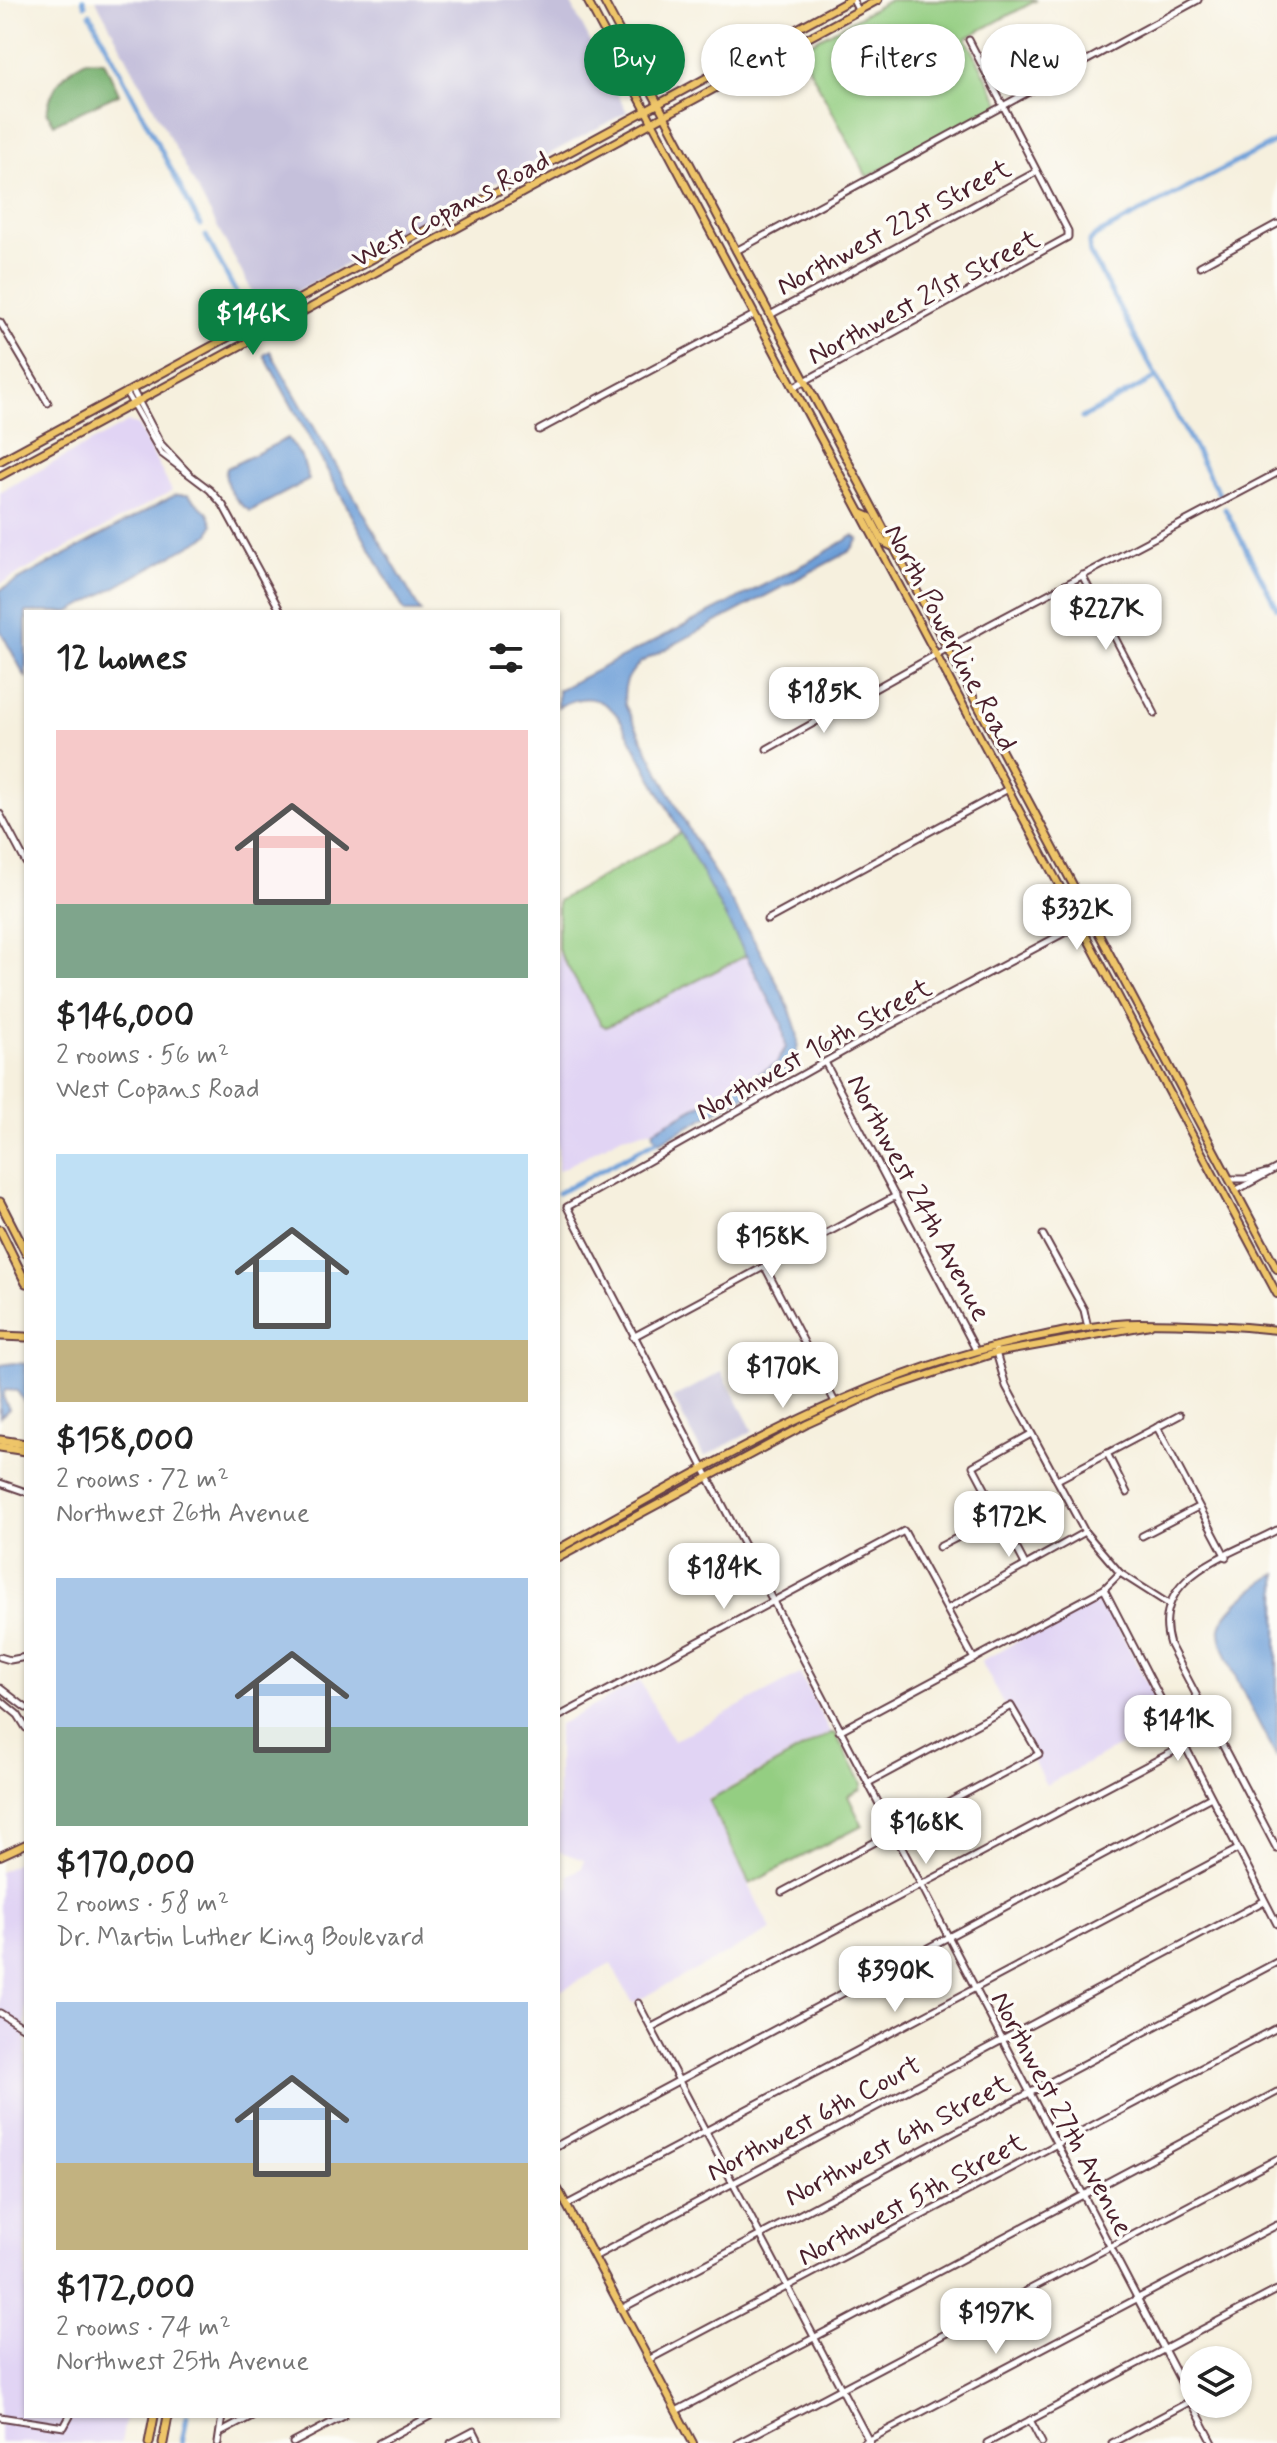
<!DOCTYPE html>
<html lang="en">
<head>
<meta charset="utf-8">
<style>
	body { margin:0; font-family:Mynerve,sans-serif; background:#f6f6f6; color:#222; height:100vh; display:flex; flex-direction:column; font-size:30px; white-space:nowrap }
	* { box-sizing:border-box; margin:0 }
	p { font-size:26px; color:#767676 }
	.icon { flex:none; width:44px; height:44px; fill:none; stroke:currentColor; stroke-width:2; stroke-linecap:round; stroke-linejoin:round }
	.map { position:relative; flex:1; overflow:hidden }
	.drawer { position:absolute; left:24px; top:610px; width:536px; height:1808px; display:flex; flex-direction:column; background:#fff; border-radius:0px; box-shadow:0 2px 6px #0004 }
	.drawer>* { flex:none }
	.top-card { position:absolute; left:584px; top:24px; width:572px; height:72px; display:flex; gap:16px }
	.controls { position:absolute; left:1180px; top:2346px; display:grid; gap:16px }
	.controls a { display:grid; place-items:center; width:72px; height:72px; border-radius:50%; background:#fff; box-shadow:0 2px 6px #0004; font-size:40px }
	.price { position:absolute; translate:-50% -68px; padding:0 18px; border-radius:16px; background:#fff; color:#222; font-size:26px; line-height:52px; filter:drop-shadow(0 2px 4px #0008) }
	.price::after { content:''; position:absolute; left:50%; top:48px; width:24px; height:18px; margin-left:-12px; background:inherit; clip-path:polygon(0 0,100% 0,50% 100%) }
	.price.on { background:#0b8043; color:#fff }
	ul { padding:0; list-style:none }
	li { display:grid; align-content:center; gap:16px; height:424px; padding:0 32px }
	li span { display:grid; place-items:center; height:248px; border-radius:0px; color:#555 }
	li>.icon { margin-inline-start:auto }
	span .icon { width:144px; height:144px; fill:#fffc; stroke-width:1 }
	li b { font-size:34px }
	h2 { display:flex; justify-content:space-between; align-items:center; height:96px; padding:0 32px; font-size:34px }
	.pill { padding:0 28px; border-radius:36px; background:#fff; box-shadow:0 2px 6px #0004; font-size:28px; line-height:72px }
	.pill.on { background:#0b8043; color:#fff }
	.map>svg:first-child { display:block }
	.built { fill:#e1d4f4 }
	.industrial { fill:#c5c0db }
	.green { fill:#94ce82; stroke:#6f7656; stroke-width:2 }
	.forest { fill:#77b170; stroke:#60684e; stroke-width:2 }
	.water { fill:#6d9fd8; stroke:#5c5f82; stroke-width:2 }
	.lines { fill:none; stroke-linecap:round; stroke-linejoin:round }
	.canal { stroke:#6d9fd8; stroke-width:5 }
	.minor-casing { stroke:#643e46; stroke-width:9 }
	.major-casing { stroke:#643e46; stroke-width:10 }
	.highway-casing { stroke:#643e46; stroke-width:11 }
	.minor { stroke:#fff; stroke-width:5 }
	.major { stroke:#eec569; stroke-width:6 }
	.highway { stroke:#eec569; stroke-width:7 }
	.labels { text-anchor:middle; stroke-width:7; stroke-linejoin:round; paint-order:stroke }
	.street-label { font-size:28px; fill:#4a1f2b; stroke:#fdfcf7 }
</style>
</head>
<body>
<div class="map">
<svg width="1277" height="2443" viewBox="0 0 1277 2443">
	<rect width="100%" height="100%" fill="#fdfcf7"/>
	<filter id="ink" filterUnits="userSpaceOnUse"><feTurbulence type="fractalNoise" baseFrequency=".0125" numOctaves="2"/><feDisplacementMap in="SourceGraphic" scale="16" xChannelSelector="R" yChannelSelector="G"/><feConvolveMatrix kernelMatrix="1 2 1 2 8 2 1 2 1" color-interpolation-filters="sRGB"/></filter>
	<filter id="wash" filterUnits="userSpaceOnUse"><feTurbulence type="fractalNoise" baseFrequency=".006" numOctaves="4" result="noise"/><feDisplacementMap in="SourceGraphic" scale="32" xChannelSelector="R" yChannelSelector="G"/><feGaussianBlur stdDeviation="1.8" result="paint"/><feColorMatrix in="noise" values="0 0 0 0 0 0 0 0 0 0 0 0 0 0 0 0 0 1.4 0 .05"/><feComposite in="paint" operator="in"/></filter>
	<g filter="url(#wash)">
		<rect width="100%" height="100%" fill="#f6f0de"/>
		<g class="built">
			<path d="M 128,422 L 138,426 L 172,491 L 0,584 L 0,492 Z"/>
			<path d="M 558,948 L 606,1027 L 747,955 L 782,1023 L 786,1047 L 776,1064 L 762,1073 L 654,1130 L 622,1136 L 558,1171 Z"/>
			<path d="M 1102,1596 L 1167,1721 L 1046,1785 L 981,1661 Z"/>
			<path d="M 800,1674 L 830,1732 L 707,1800 L 771,1930 L 633,2003 L 611,1964 L 558,1992 L 558,1893 L 570,1887 L 568,1875 L 582,1868 L 584,1860 L 558,1851 L 558,1725 L 640,1681 L 673,1741 Z"/>
			<path d="M 26,1858 L 26,2416 L 126,2416 L 121,2443 L 0,2443 L 0,1872 Z"/>
		</g>
		<g class="industrial">
			<path d="M 96,0 L 569,0 L 627,112 L 262,310 Z"/>
			<path d="M 722,1372 L 753,1431 L 704,1457 L 673,1398 Z"/>
		</g>
		<g class="green">
			<path d="M 890,0 L 1037,0 L 966,38 L 1001,105 L 867,177 L 799,49 Z"/>
			<path d="M 682,832 L 747,955 L 606,1027 L 601,1024 L 558,950 L 558,901 Z"/>
			<path d="M 831,1733 L 835,1733 L 862,1783 L 861,1789 L 848,1796 L 862,1825 L 750,1884 L 709,1801 Z"/>
		</g>
		<path class="forest" d="M 86,60 L 104,61 L 119,94 L 54,124 L 47,112 C 51,87 64,72 86,60 Z"/>
		<g class="water">
			<path d="M 270,351 L 421,612 L 405,612 L 264,355 Z"/>
			<path d="M 288,438 L 302,458 L 309,480 L 250,511 C 237,503 221,484 227,468 Z"/>
			<path d="M 175,495 L 188,495 L 208,513 L 213,524 L 209,535 L 70,612 L 26,612 L 26,678 L 0,630 L 0,590 Z"/>
			<path d="M 853,536 L 859,539 L 850,551 L 641,662 C 627,675 622,686 625,705 C 648,750 670,796 695,840 C 717,880 797,1002 798,1040 C 798,1058 789,1069 775,1080 L 660,1142 L 653,1135 L 654,1130 L 776,1064 L 786,1047 L 782,1023 L 619,717 C 601,695 583,694 558,707 L 558,690 L 805,564 Z"/>
			<path d="M 14,1363 L 26,1364 L 26,1404 L 17,1391 L 5,1390 L 3,1397 L 9,1409 L 0,1417 L 0,1365 Z"/>
			<path d="M 1277,1574 L 1277,1758 C 1266,1736 1216,1647 1220,1628 C 1225,1608 1260,1583 1277,1574 Z"/>
		</g>
		<g class="lines">
			<g class="canal">
				<path d="M 83,0 L 85,5"/>
				<path d="M 90,14 L 200,225"/>
				<path d="M 206,236 L 246,312"/>
				<path d="M 1082,418 L 1157,377"/>
				<path d="M 1219,494 L 1090,253 L 1089,243 L 1095,236 L 1277,141"/>
				<path d="M 1225,509 L 1277,608"/>
				<path d="M 558,1193 L 656,1141"/>
				<path d="M 182,2443 L 187,2416"/>
			</g>
		</g>
	</g>
	<g filter="url(#ink)">
		<g class="lines">
			<g class="minor-casing">
				<g id="minor">
					<path d="M 853,0 L 858,10"/>
					<path d="M 736,251 L 1198,0"/>
					<path d="M 1200,266 L 1277,224"/>
					<path d="M 770,315 L 1036,172"/>
					<path d="M 0,322 L 48,403"/>
					<path d="M 794,387 L 1068,237 L 1068,231 L 969,40"/>
					<path d="M 132,389 L 161,444 L 188,473"/>
					<path d="M 126,392 L 161,453 L 210,490 L 223,505 L 281,612"/>
					<path d="M 539,430 L 754,315"/>
					<path d="M 1082,575 L 1155,714"/>
					<path d="M 767,749 L 989,625 L 1277,473"/>
					<path d="M 0,814 L 26,863"/>
					<path d="M 767,920 L 1008,789"/>
					<path d="M 1079,925 L 887,1027 L 567,1207 L 1213,2443"/>
					<path d="M 826,1064 L 976,1350"/>
					<path d="M 1229,1179 L 1245,1179 L 1266,1173"/>
					<path d="M 1235,1191 L 1277,1168"/>
					<path d="M 1043,1235 L 1084,1310 L 1088,1328"/>
					<path d="M 765,1267 L 836,1404"/>
					<path d="M 633,1337 L 896,1196"/>
					<path d="M 995,1349 L 1006,1386 L 1085,1532 L 1120,1573 L 1167,1603"/>
					<path d="M 1157,1427 L 1226,1557"/>
					<path d="M 1107,1453 L 1127,1493"/>
					<path d="M 1057,1480 L 1180,1415"/>
					<path d="M 0,1483 L 26,1492"/>
					<path d="M 1277,1530 C 1228,1556 1149,1576 1170,1645 L 1277,1849"/>
					<path d="M 1142,1536 L 1198,1507"/>
					<path d="M 939,1547 L 1019,1506"/>
					<path d="M 1026,1566 L 973,1466 L 1031,1434"/>
					<path d="M 1104,1589 L 1277,1924"/>
					<path d="M 947,1609 L 1085,1532"/>
					<path d="M 0,1657 L 10,1660 L 26,1657"/>
					<path d="M 0,1688 L 26,1708"/>
					<path d="M 0,1700 L 18,1715 L 26,1728"/>
					<path d="M 558,1717 L 904,1531 L 974,1659"/>
					<path d="M 839,1731 L 1104,1589 L 1120,1573"/>
					<path d="M 782,1892 L 1039,1754 L 1011,1706 L 868,1783"/>
					<path d="M 638,2003 L 870,2443"/>
					<path d="M 0,2013 L 26,2029"/>
					<path d="M 652,2027 L 1214,1730"/>
					<path d="M 558,2145 L 1211,1797"/>
					<path d="M 566,2205 L 1238,1849"/>
					<path d="M 594,2257 L 1264,1901"/>
					<path d="M 621,2309 L 1277,1962"/>
					<path d="M 648,2360 L 1277,2028"/>
					<path d="M 676,2411 L 1277,2092"/>
					<path d="M 0,2417 L 64,2427 L 70,2416"/>
					<path d="M 1030,2420 L 1042,2443"/>
					<path d="M 220,2433 L 252,2416"/>
					<path d="M 218,2443 L 222,2416"/>
					<path d="M 293,2443 L 344,2416"/>
					<path d="M 379,2443 L 430,2416"/>
					<path d="M 451,2443 L 474,2431 L 480,2443"/>
					<path d="M 738,2443 L 1277,2159"/>
					<path d="M 863,2443 L 1277,2225"/>
					<path d="M 987,2443 L 1277,2290"/>
					<path d="M 1112,2443 L 1191,2401"/>
				</g>
			</g>
			<g class="major-casing">
				<g id="major">
					<path d="M 587,0 L 1277,1294"/>
					<path d="M 603,0 L 1277,1269"/>
					<path d="M 0,461 L 850,0"/>
					<path d="M 0,476 L 878,0"/>
					<path d="M 861,513 L 870,517 L 883,542 L 891,546"/>
					<path d="M 558,1549 C 710,1465 859,1373 1031,1338 C 1065,1331 1103,1323 1139,1323 C 1184,1323 1231,1325 1277,1330"/>
					<path d="M 558,1558 L 807,1424 L 880,1391 L 995,1353 L 1150,1325"/>
					<path d="M 0,1856 L 26,1844"/>
					<path d="M 558,2189 L 693,2443"/>
				</g>
			</g>
			<g class="highway-casing">
				<g id="highway">
					<path d="M 0,1202 L 26,1253"/>
					<path d="M 0,1230 L 26,1283"/>
					<path d="M 0,1336 L 26,1337"/>
					<path d="M 0,1440 L 26,1444"/>
					<path d="M 0,1447 L 26,1451"/>
					<path d="M 149,2443 L 154,2416"/>
					<path d="M 163,2443 L 168,2416"/>
				</g>
			</g>
			<use href="#minor" class="minor"/>
			<use href="#major" class="major"/>
			<use href="#highway" class="highway"/>
		</g>
	</g>
	<g class="labels">
		<g class="street-label">
			<text transform="translate(450 208) rotate(-28)" y="10">West Copans Road</text>
			<text transform="translate(893 226) rotate(-28)" y="10">Northwest 22st Street</text>
			<text transform="translate(923 296) rotate(-28)" y="10">Northwest 21st Street</text>
			<text transform="translate(952 637) rotate(62)" y="10">North Powerline Road</text>
			<text transform="translate(813 1048) rotate(-29)" y="10">Northwest 16th Street</text>
			<text transform="translate(920 1197) rotate(62)" y="10">Northwest 24th Avenue</text>
			<text transform="translate(1063 2113) rotate(62)" y="10">Northwest 27th Avenue</text>
			<text transform="translate(813 2117) rotate(-28)" y="10">Northwest 6th Court</text>
			<text transform="translate(897 2139) rotate(-28)" y="10">Northwest 6th Street</text>
			<text transform="translate(911 2198) rotate(-28)" y="10">Northwest 5th Street</text>
		</g>
	</g>
</svg>
<div class="controls">
<a><svg class="icon" aria-label="layers" viewBox="0 0 24 24"><path d="M12 4l9 5-9 5-9-5zM3 14l9 5 9-5"/></svg></a>
</div>
<b class="price on" style="left:253px;top:357px">$146K</b>
<b class="price" style="left:1106px;top:652px">$227K</b>
<b class="price" style="left:824px;top:735px">$185K</b>
<b class="price" style="left:1077px;top:952px">$332K</b>
<b class="price" style="left:772px;top:1280px">$158K</b>
<b class="price" style="left:783px;top:1410px">$170K</b>
<b class="price" style="left:1009px;top:1559px">$172K</b>
<b class="price" style="left:724px;top:1611px">$184K</b>
<b class="price" style="left:1178px;top:1763px">$141K</b>
<b class="price" style="left:926px;top:1866px">$168K</b>
<b class="price" style="left:895px;top:2014px">$390K</b>
<b class="price" style="left:996px;top:2356px">$197K</b>
<div class="top-card">
<a class="pill on">Buy</a>
<a class="pill">Rent</a>
<a class="pill">Filters</a>
<a class="pill">New</a>
</div>
<section class="drawer">
<h2>12 homes<svg class="icon" aria-label="filters" viewBox="0 0 24 24"><path d="M4 7h16M4 17h16"/><circle cx="9" cy="7" r="2"/><circle cx="15" cy="17" r="2"/></svg></h2>
<ul>
<li><span style="background:linear-gradient(#f6c9c9 70%,#7fa58c 0)"><svg class="icon" aria-label="home" viewBox="0 0 24 24"><path d="M3 11l9-7 9 7M6 9v11h12V9"/></svg></span><div><b>$146,000</b><p>2 rooms · 56 m²</p><p>West Copans Road</p></div></li>
<li><span style="background:linear-gradient(#bfe0f5 75%,#c2b280 0)"><svg class="icon" aria-label="home" viewBox="0 0 24 24"><path d="M3 11l9-7 9 7M6 9v11h12V9"/></svg></span><div><b>$158,000</b><p>2 rooms · 72 m²</p><p>Northwest 26th Avenue</p></div></li>
<li><span style="background:linear-gradient(#a9c7e8 60%,#7fa58c 0)"><svg class="icon" aria-label="home" viewBox="0 0 24 24"><path d="M3 11l9-7 9 7M6 9v11h12V9"/></svg></span><div><b>$170,000</b><p>2 rooms · 58 m²</p><p>Dr. Martin Luther King Boulevard</p></div></li>
<li><span style="background:linear-gradient(#a9c7e8 65%,#c2b280 0)"><svg class="icon" aria-label="home" viewBox="0 0 24 24"><path d="M3 11l9-7 9 7M6 9v11h12V9"/></svg></span><div><b>$172,000</b><p>2 rooms · 74 m²</p><p>Northwest 25th Avenue</p></div></li>
</ul>
</section>
</div>
</body>
</html>
